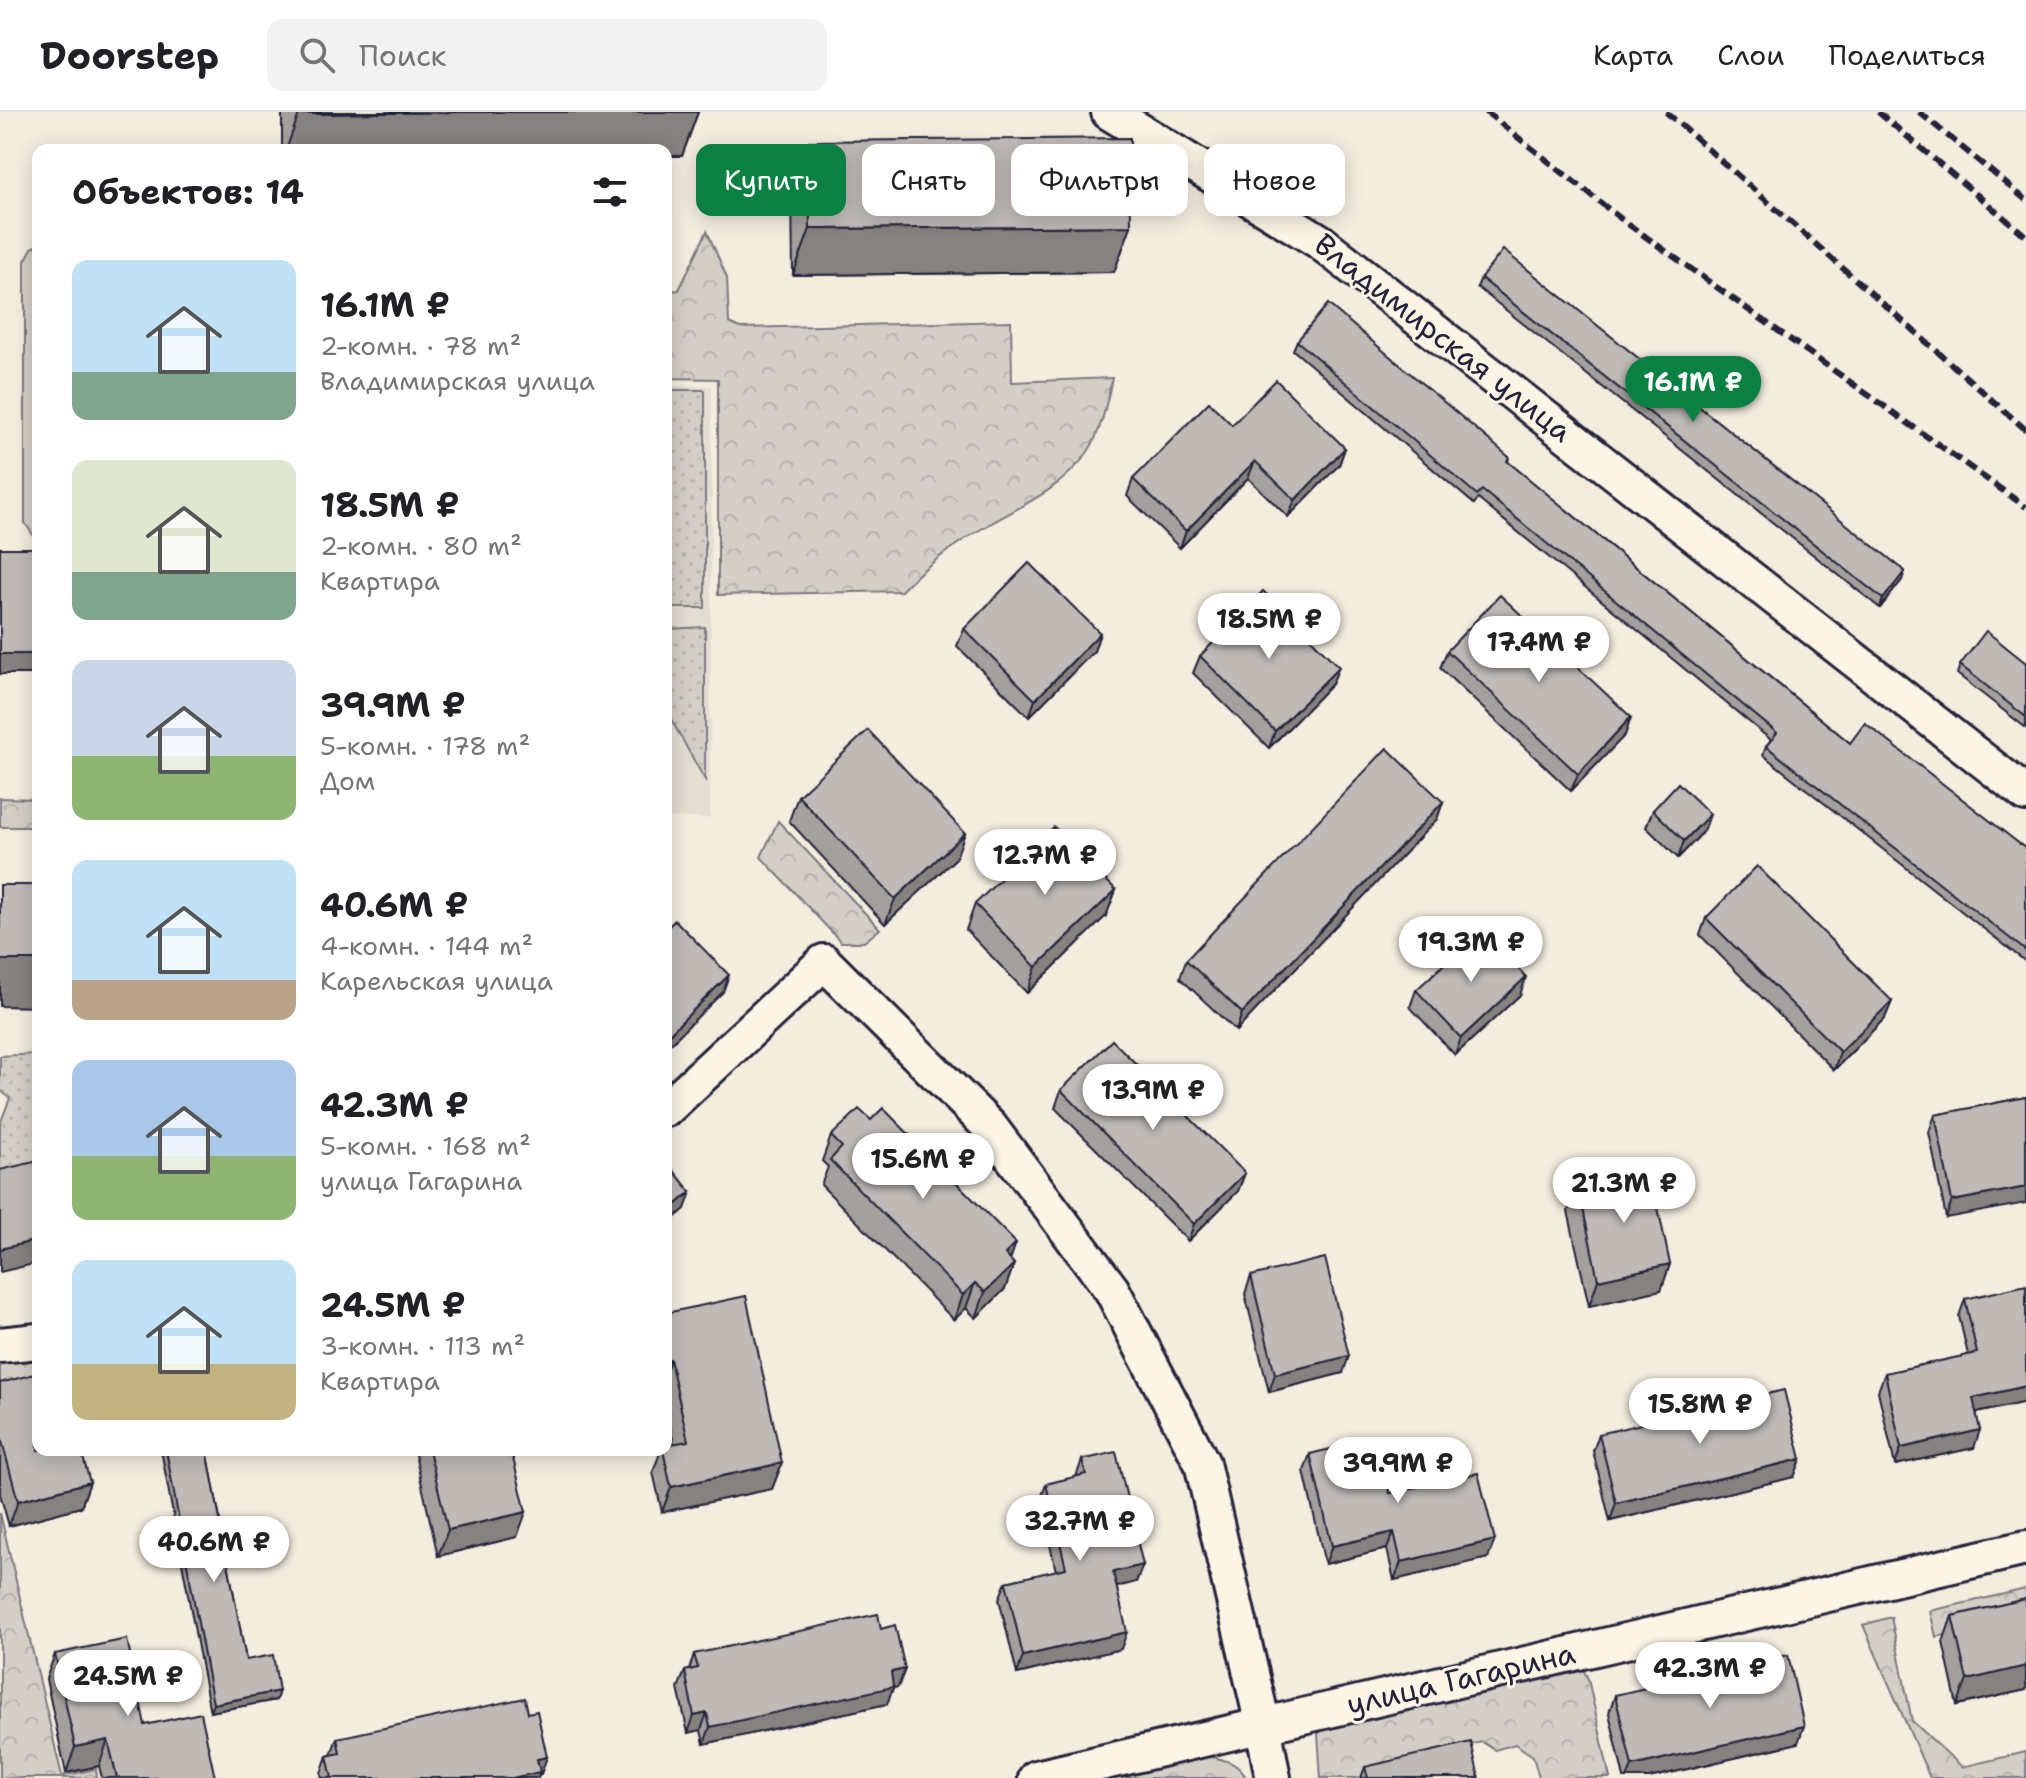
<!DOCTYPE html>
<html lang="ru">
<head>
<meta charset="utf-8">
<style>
	body { margin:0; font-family:"Shantell Sans",sans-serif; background:#f2f2f2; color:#202124; height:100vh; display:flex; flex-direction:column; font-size:30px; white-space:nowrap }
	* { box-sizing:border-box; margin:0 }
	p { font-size:26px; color:#757577 }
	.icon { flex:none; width:44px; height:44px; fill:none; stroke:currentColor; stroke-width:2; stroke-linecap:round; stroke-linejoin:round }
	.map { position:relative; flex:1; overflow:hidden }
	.details { position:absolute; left:32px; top:32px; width:640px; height:1312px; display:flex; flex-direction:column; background:#fff; border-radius:16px; box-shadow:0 4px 20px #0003 }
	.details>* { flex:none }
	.banner { position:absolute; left:696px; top:32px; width:760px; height:72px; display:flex; gap:16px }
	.price { position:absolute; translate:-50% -68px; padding:0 18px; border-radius:28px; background:#fff; color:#222; font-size:26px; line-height:52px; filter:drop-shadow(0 2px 4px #0008) }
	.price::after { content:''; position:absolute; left:50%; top:48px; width:24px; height:18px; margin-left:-12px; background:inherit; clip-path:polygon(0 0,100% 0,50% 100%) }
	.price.current { background:#0b8043; color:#fff }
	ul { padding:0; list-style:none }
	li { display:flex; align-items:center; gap:24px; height:200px; padding:0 40px }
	li span { display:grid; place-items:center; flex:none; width:224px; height:160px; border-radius:16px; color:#555 }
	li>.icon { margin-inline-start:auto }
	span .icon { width:96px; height:96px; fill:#fffc; stroke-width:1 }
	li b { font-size:34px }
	h2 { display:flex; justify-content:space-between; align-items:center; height:96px; padding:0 40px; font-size:34px }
	.tag { padding:0 28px; border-radius:16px; background:#fff; box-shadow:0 4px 20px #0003; font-size:28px; line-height:72px }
	.tag.current { background:#0b8043; color:#fff }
	header { display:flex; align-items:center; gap:48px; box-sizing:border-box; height:112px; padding:0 40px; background:#fff; border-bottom:2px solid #e0e0e0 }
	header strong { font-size:38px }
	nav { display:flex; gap:44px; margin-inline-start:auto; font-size:28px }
	.search { width:560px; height:72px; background:#f2f2f2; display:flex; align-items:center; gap:20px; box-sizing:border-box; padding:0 28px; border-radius:16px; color:#757577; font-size:30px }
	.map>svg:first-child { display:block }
	.built { fill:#e3ded2 }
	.grass { fill:url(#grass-dots); stroke:#7b7880; stroke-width:2 }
	.forest { fill:url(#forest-crowns); stroke:#7b7880; stroke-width:2 }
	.park { fill:#d4cfc6; stroke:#7b7880; stroke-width:2 }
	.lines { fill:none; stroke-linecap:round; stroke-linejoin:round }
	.street-casing { stroke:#22223b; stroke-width:40 }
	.street { stroke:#fcf5e5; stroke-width:34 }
	.rail { stroke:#22223b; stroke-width:6; stroke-dasharray:12 6; stroke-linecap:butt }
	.wall { fill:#a4a09d; stroke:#22223b; stroke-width:2 }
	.shaded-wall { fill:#86827f; stroke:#22223b; stroke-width:2 }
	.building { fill:#bfbab6; stroke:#22223b; stroke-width:2 }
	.labels { text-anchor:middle; stroke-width:6; stroke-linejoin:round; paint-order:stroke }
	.street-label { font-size:30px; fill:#22223b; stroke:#fcf5e5 }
</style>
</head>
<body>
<header>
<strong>Doorstep</strong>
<div class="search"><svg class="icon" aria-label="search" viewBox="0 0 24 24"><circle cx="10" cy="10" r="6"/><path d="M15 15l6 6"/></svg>Поиск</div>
<nav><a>Карта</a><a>Слои</a><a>Поделиться</a></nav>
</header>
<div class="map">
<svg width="2026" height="1666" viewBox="0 0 2026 1666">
	<defs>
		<pattern id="grass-dots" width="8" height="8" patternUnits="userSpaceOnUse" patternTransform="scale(2)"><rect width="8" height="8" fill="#d4cfc6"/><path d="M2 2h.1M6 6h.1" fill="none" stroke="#b6b1ab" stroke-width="1.8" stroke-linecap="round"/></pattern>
		<pattern id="forest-crowns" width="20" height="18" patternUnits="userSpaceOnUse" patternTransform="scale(2)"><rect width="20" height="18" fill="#d4cfc6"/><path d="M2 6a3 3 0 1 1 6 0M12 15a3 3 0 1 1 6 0" fill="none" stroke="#b6b1ab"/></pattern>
	</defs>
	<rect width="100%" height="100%" fill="#f3edde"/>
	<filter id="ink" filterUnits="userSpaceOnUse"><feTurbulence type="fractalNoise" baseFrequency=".0125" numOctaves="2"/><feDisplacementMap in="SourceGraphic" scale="16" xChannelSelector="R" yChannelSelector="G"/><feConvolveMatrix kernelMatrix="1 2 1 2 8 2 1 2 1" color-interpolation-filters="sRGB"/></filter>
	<g filter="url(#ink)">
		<path class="built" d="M 666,274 L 712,274 L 710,706 L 666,706 Z"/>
		<g class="grass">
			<path d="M 666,278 L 705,278 L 705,496 L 667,496 Z"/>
			<path d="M 705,515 L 705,668 L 668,602 L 667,517 Z"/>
			<path d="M 38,942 L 38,1066 L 0,1075 L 0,1012 L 10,986 L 0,978 L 0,944 Z"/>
		</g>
		<g class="forest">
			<path d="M 707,119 L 727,166 L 729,211 L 740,216 L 1011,209 L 1012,270 L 1112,266 C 1107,290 1101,321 1087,341 C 1061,378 1020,394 983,416 C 957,431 921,457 901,479 L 718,483 L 718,267 L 666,266 L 666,179 L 679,178 Z"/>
			<path d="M 0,686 L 38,687 L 38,715 L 0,715 Z"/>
			<path d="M 778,709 L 880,817 L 864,830 L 841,830 L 761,745 Z"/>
			<path d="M 38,1219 L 38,1278 L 0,1289 L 0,1230 Z"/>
			<path d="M 0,1401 L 62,1664 L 96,1657 L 97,1666 L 0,1666 Z"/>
			<path d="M 2026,1477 L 2026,1504 L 1936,1525 L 1930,1499 Z"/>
			<path d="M 1891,1505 L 1912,1609 L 1962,1655 L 2026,1640 L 2026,1666 L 1930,1666 L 1863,1513 Z"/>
			<path d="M 1579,1548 L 1588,1567 L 1610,1666 L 1539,1666 L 1533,1644 L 1515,1632 L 1495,1638 L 1482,1630 L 1365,1657 L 1367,1666 L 1321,1666 L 1318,1622 L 1332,1606 Z"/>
			<path d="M 1204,1643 C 1221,1647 1238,1649 1246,1666 L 1101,1666 Z"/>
		</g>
		<path class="park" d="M 38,133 L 38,430 L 25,411 L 25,149 L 32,136 Z"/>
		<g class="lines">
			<g class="street-casing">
				<g id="street">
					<path d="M 1109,0 L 1319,129 L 2026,682"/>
					<path d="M 666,997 L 824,850 L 990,1015 L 1112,1178 L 1202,1351 L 1263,1613 L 1273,1666"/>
					<path d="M 0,1233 L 38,1229"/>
					<path d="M 1036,1666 L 2026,1436"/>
				</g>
			</g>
			<use href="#street" class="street"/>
			<g class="rail">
				<path d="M 1486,0 L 1625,110 L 2026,395"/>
				<path d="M 1666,0 L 2026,318"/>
				<path d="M 1878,0 L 2026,124"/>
				<path d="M 1919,0 L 2026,88"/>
			</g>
		</g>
		<g class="wall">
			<path d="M 282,0 L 698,0 L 682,44 L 666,38 L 282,38 Z"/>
			<path d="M 809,29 L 1131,114 L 1114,160 L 793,163 L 792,75 Z"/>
			<path d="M 1481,166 L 1902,468 L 1880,496 L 1477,175 Z"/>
			<path d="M 1297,229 L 1509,345 L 1508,350 L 1850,631 L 2026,737 L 2026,850 L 1763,643 L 1766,634 L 1771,628 L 1478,387 L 1474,392 L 1293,238 Z"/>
			<path d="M 1232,313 L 1345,336 L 1339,353 L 1288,405 L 1248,366 L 1180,436 L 1127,384 L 1133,367 Z"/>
			<path d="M 964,517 L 1100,521 L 1094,539 L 1029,605 L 957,534 Z"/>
			<path d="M 1447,539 L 1631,605 L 1625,623 L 1571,679 L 1440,556 Z"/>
			<path d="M 1200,544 L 1332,572 L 1269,636 L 1193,561 Z"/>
			<path d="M 2026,551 L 2026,616 L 1957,562 L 1960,553 Z"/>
			<path d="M 798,684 L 956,746 L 885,812 L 789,709 Z"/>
			<path d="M 1443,690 L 1437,707 L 1236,919 L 1180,866 L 1186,848 Z"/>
			<path d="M 1653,698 L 1710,702 L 1704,719 L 1678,746 L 1646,715 Z"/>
			<path d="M 1116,778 L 1106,804 L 1027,881 L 966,818 L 975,792 Z"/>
			<path d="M 1706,806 L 1892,889 L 1885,906 L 1834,958 L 1700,823 Z"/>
			<path d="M 1416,878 L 1520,883 L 1455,943 L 1410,895 Z"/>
			<path d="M 1061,978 L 1245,1061 L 1238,1079 L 1188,1129 L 1055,996 Z"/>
			<path d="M 2026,985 L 1946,1106 L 1929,1020 L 1935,1003 Z"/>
			<path d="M 831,1024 L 1010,1148 L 1014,1152 L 1005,1177 L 976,1206 L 966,1196 L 954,1208 L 821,1073 L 828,1055 L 822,1049 Z"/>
			<path d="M 1578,1073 L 1670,1152 L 1661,1178 L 1589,1194 L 1568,1099 Z"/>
			<path d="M 1251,1164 L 1343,1261 L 1269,1280 L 1245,1182 Z"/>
			<path d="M 1965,1187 L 2026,1290 L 1977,1301 L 1974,1336 L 1895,1353 L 1878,1279 L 1885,1261 L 1968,1243 L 1959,1204 Z"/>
			<path d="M 666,1201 L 782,1351 L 772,1377 L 662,1400 L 653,1360 L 661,1338 L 666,1338 L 674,1332 L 666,1296 Z"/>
			<path d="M 0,1271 L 90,1370 L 81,1395 L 9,1414 L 0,1382 Z"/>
			<path d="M 1599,1322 L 1801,1347 L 1794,1365 L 1610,1409 L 1593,1339 Z"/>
			<path d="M 161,1338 L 207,1338 L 246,1548 L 276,1588 L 210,1600 Z"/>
			<path d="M 414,1338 L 511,1338 L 517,1425 L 438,1444 Z"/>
			<path d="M 1310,1342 L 1390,1381 L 1488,1446 L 1394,1468 L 1387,1437 L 1325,1452 L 1304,1359 Z"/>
			<path d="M 1082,1348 L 1143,1453 L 1136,1470 L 1117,1475 L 1121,1537 L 1017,1562 L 999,1487 L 1006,1470 L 1056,1459 L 1040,1389 L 1046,1372 L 1076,1365 Z"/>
			<path d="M 2026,1487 L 2026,1578 L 1957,1593 L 1943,1530 L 1952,1504 Z"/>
			<path d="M 881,1517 L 905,1557 L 898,1575 L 893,1576 L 887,1592 L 704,1632 L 701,1618 L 688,1621 L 678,1576 L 685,1559 L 689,1558 L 694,1542 Z"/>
			<path d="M 55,1542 L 145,1613 L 215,1666 L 102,1666 L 99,1654 L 66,1661 L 46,1567 Z"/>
			<path d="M 1615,1583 L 1798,1631 L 1649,1666 L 1624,1666 L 1609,1601 Z"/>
			<path d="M 337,1626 L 541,1662 L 539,1662 L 538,1666 L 322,1666 L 321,1661 L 327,1644 L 331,1643 Z"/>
			<path d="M 1365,1655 L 1479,1666 L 1361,1666 Z"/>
		</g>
		<g class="shaded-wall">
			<path d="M 460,0 L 698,0 L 682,44 L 666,44 L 666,38 L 286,38 L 299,2 Z"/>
			<path d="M 1131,114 L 1114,160 L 793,163 L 810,117 Z"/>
			<path d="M 1345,336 L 1339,353 L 1288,405 L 1295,388 Z"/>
			<path d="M 1255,349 L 1248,366 L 1180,436 L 1186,419 Z"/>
			<path d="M 1905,459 L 1902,468 L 1880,496 L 1883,487 Z"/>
			<path d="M 1100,521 L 1094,539 L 1029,605 L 1035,588 Z"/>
			<rect x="0" y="542" width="38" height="20"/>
			<path d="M 1339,555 L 1332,572 L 1269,636 L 1275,619 Z"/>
			<path d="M 1631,605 L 1625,623 L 1571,679 L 1578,662 Z"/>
			<path d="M 1443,690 L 1437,707 L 1236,919 L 1242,901 Z"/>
			<path d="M 1710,702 L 1704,719 L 1678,746 L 1684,729 Z"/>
			<path d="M 965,721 L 956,746 L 885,812 L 895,787 Z"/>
			<path d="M 1116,778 L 1106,804 L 1027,881 L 1036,855 Z"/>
			<path d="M 0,848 L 38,848 L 38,895 L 0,894 Z"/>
			<path d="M 729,863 L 723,880 L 666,936 L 666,925 Z"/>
			<path d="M 1526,865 L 1520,883 L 1455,943 L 1461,926 Z"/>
			<path d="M 1892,889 L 1885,906 L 1834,958 L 1840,940 Z"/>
			<path d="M 1245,1061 L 1238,1079 L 1188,1129 L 1194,1112 Z"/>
			<path d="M 2026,1075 L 2026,1091 L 1946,1106 L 1952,1089 Z"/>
			<path d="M 691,1080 L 685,1097 L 666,1113 L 666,1101 Z"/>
			<path d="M 38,1128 L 38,1151 L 0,1160 L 0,1137 Z"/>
			<path d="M 1016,1131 L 1007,1157 L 1005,1142 Z"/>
			<path d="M 1014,1152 L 1005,1177 L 976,1206 L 985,1180 Z"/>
			<path d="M 1670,1152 L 1661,1178 L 1589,1194 L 1598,1168 Z"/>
			<path d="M 975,1171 L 966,1196 L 954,1208 L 963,1183 Z"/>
			<path d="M 1349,1244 L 1343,1261 L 1269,1280 L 1275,1262 Z"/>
			<path d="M 670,1247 L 666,1259 L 666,1248 Z"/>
			<path d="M 2026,1274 L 2026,1290 L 1967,1303 L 1973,1286 Z"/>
			<path d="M 1980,1318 L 1974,1336 L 1895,1353 L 1901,1336 Z"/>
			<path d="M 1801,1347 L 1794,1365 L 1610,1409 L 1616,1391 Z"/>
			<path d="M 782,1351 L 772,1377 L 662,1400 L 671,1375 Z"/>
			<path d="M 90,1370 L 81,1395 L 9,1414 L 18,1389 Z"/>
			<path d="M 526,1400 L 517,1425 L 438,1444 L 448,1418 Z"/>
			<path d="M 1394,1420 L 1387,1437 L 1325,1452 L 1332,1434 Z"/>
			<path d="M 1495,1428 L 1488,1446 L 1394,1468 L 1401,1450 Z"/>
			<path d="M 1143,1453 L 1136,1470 L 1107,1477 L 1113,1460 Z"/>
			<path d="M 1127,1520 L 1121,1537 L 1017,1562 L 1023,1544 Z"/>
			<path d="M 2026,1554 L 2026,1578 L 1957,1593 L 1967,1568 Z"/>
			<path d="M 905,1557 L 898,1575 L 893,1576 L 887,1592 L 704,1632 L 710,1615 L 891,1560 Z"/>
			<path d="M 279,1579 L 276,1588 L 210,1600 L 213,1592 Z"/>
			<path d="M 707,1601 L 701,1618 L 688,1621 L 694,1604 Z"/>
			<path d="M 1804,1614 L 1798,1631 L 1649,1666 L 1627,1666 L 1632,1654 Z"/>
			<path d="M 108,1628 L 99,1654 L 66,1661 L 75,1635 Z"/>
			<path d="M 547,1645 L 541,1662 L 539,1662 L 538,1666 L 512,1666 L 537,1647 Z"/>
		</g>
		<g class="building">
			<path d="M 299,0 L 460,0 L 299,2 Z"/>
			<path d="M 1130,26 L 1131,114 L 810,117 L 809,29 Z"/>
			<path d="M 1503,138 L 1905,459 L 1883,487 L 1481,166 Z"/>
			<path d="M 1328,192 L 1509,345 L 1507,349 L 1850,631 L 1865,611 L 2026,737 L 2026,839 L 1766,634 L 1777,621 L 1482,378 L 1477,383 L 1297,229 Z"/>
			<path d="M 1276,268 L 1345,336 L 1295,388 L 1255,349 L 1186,419 L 1133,367 L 1209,290 L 1232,313 Z"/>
			<rect x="0" y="436" width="38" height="106"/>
			<path d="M 1029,451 L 1100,521 L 1035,588 L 964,517 Z"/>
			<path d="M 1263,479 L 1339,555 L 1275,619 L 1200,544 Z"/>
			<path d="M 1500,483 L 1631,605 L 1578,662 L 1447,539 Z"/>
			<path d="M 1986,519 L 2026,551 L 2026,605 L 1960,553 Z"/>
			<path d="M 868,618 L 965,721 L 895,787 L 798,684 Z"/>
			<path d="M 1387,636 L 1443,690 L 1242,901 L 1186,848 Z"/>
			<path d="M 1678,671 L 1710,702 L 1684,729 L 1653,698 Z"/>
			<path d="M 1054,715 L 1116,778 L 1036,855 L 975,792 Z"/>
			<path d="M 1757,754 L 1892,889 L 1840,940 L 1706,806 Z"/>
			<rect x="0" y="773" width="38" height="75"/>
			<path d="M 675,808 L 729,863 L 666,925 L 666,817 Z"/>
			<path d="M 1482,817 L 1526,865 L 1461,926 L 1416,878 Z"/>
			<path d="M 1112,928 L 1245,1061 L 1194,1112 L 1061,978 Z"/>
			<path d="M 2026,985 L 2026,1075 L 1952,1089 L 1935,1003 Z"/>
			<path d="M 883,996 L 1016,1131 L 1005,1142 L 1014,1152 L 985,1180 L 975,1171 L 963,1183 L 830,1048 L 842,1035 L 831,1024 L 859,997 L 871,1008 Z"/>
			<path d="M 38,1049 L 38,1128 L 0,1137 L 0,1058 Z"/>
			<path d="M 666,1049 L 691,1080 L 666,1101 Z"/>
			<path d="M 1650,1058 L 1670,1152 L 1598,1168 L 1578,1073 Z"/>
			<path d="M 1325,1146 L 1349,1244 L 1275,1262 L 1251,1164 Z"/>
			<path d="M 2026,1173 L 2026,1274 L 1973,1286 L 1980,1318 L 1901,1336 L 1885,1261 L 1977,1241 L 1965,1187 Z"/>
			<path d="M 746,1184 L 782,1351 L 671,1375 L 663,1338 L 666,1338 L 666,1333 L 688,1329 L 670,1247 L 666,1248 L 666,1201 Z"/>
			<path d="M 38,1261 L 38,1338 L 81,1338 L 90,1370 L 18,1389 L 0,1322 L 0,1271 Z"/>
			<path d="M 1784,1278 L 1801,1347 L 1616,1391 L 1599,1322 Z"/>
			<path d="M 1376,1326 L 1390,1381 L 1478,1361 L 1495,1428 L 1401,1450 L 1394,1420 L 1332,1434 L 1310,1342 Z"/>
			<path d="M 166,1338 L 207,1338 L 246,1548 L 273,1543 L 279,1579 L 213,1592 Z"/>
			<path d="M 429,1338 L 511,1338 L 526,1400 L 448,1418 Z"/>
			<path d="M 1116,1340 L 1143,1453 L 1113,1460 L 1127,1520 L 1023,1544 L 1006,1470 L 1066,1456 L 1046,1372 L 1086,1362 L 1082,1348 Z"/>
			<path d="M 2026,1487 L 2026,1554 L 1967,1568 L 1952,1504 Z"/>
			<path d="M 878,1502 L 881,1517 L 895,1513 L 905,1557 L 891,1560 L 893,1575 L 710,1615 L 707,1601 L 694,1604 L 685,1559 L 698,1556 L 694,1542 Z"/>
			<path d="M 127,1527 L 145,1613 L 201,1601 L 215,1666 L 117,1666 L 108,1628 L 75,1635 L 55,1542 Z"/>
			<path d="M 1788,1543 L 1804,1614 L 1632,1654 L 1615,1583 Z"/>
			<path d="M 525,1586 L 528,1601 L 537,1599 L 547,1645 L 537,1647 L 540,1660 L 512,1666 L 332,1666 L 327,1644 L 340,1641 L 337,1626 Z"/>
			<path d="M 1471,1630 L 1479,1666 L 1368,1666 L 1365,1655 Z"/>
		</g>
	</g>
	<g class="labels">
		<g class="street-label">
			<text transform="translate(1443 226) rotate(38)" y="10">Владимирская улица</text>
			<text transform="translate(1461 1567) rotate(-13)" y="10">улица Гагарина</text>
		</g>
	</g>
</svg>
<b class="price current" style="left:1693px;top:312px">16.1M ₽</b>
<b class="price" style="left:1269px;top:549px">18.5M ₽</b>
<b class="price" style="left:1539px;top:572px">17.4M ₽</b>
<b class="price" style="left:1045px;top:785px">12.7M ₽</b>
<b class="price" style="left:1471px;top:872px">19.3M ₽</b>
<b class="price" style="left:1153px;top:1020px">13.9M ₽</b>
<b class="price" style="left:923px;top:1089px">15.6M ₽</b>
<b class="price" style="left:1624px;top:1113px">21.3M ₽</b>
<b class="price" style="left:1700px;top:1334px">15.8M ₽</b>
<b class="price" style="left:1398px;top:1393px">39.9M ₽</b>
<b class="price" style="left:1080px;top:1451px">32.7M ₽</b>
<b class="price" style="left:214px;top:1472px">40.6M ₽</b>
<b class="price" style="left:1710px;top:1598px">42.3M ₽</b>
<b class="price" style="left:128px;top:1606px">24.5M ₽</b>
<div class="banner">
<a class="tag current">Купить</a>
<a class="tag">Снять</a>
<a class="tag">Фильтры</a>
<a class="tag">Новое</a>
</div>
<section class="details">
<h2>Объектов: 14<svg class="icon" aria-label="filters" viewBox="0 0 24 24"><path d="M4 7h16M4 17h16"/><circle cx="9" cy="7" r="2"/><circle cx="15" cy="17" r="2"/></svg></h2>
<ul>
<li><span style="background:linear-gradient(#bfe0f5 70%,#7fa58c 0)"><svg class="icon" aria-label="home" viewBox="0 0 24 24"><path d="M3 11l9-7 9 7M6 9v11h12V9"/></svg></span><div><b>16.1M ₽</b><p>2-комн. · 78 m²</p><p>Владимирская улица</p></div></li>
<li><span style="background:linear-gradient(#dfe7d0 70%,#7fa58c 0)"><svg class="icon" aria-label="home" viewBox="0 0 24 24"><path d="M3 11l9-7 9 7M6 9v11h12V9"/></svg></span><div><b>18.5M ₽</b><p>2-комн. · 80 m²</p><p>Квартира</p></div></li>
<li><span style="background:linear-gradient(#c9d6e8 60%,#8fb573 0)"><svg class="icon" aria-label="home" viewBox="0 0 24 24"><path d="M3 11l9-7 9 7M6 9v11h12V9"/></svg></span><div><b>39.9M ₽</b><p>5-комн. · 178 m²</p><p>Дом</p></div></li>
<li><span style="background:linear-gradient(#bfe0f5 75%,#b9a48a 0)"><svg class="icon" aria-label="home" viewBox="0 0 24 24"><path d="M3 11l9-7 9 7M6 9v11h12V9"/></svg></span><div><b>40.6M ₽</b><p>4-комн. · 144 m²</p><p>Карельская улица</p></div></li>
<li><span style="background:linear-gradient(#a9c7e8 60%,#8fb573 0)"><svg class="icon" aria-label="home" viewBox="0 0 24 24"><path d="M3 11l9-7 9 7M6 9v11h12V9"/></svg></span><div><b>42.3M ₽</b><p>5-комн. · 168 m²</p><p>улица Гагарина</p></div></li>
<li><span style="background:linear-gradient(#bfe0f5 65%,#c2b280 0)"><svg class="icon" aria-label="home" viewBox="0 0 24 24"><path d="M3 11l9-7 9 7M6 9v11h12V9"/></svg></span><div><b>24.5M ₽</b><p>3-комн. · 113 m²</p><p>Квартира</p></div></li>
</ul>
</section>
</div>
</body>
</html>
